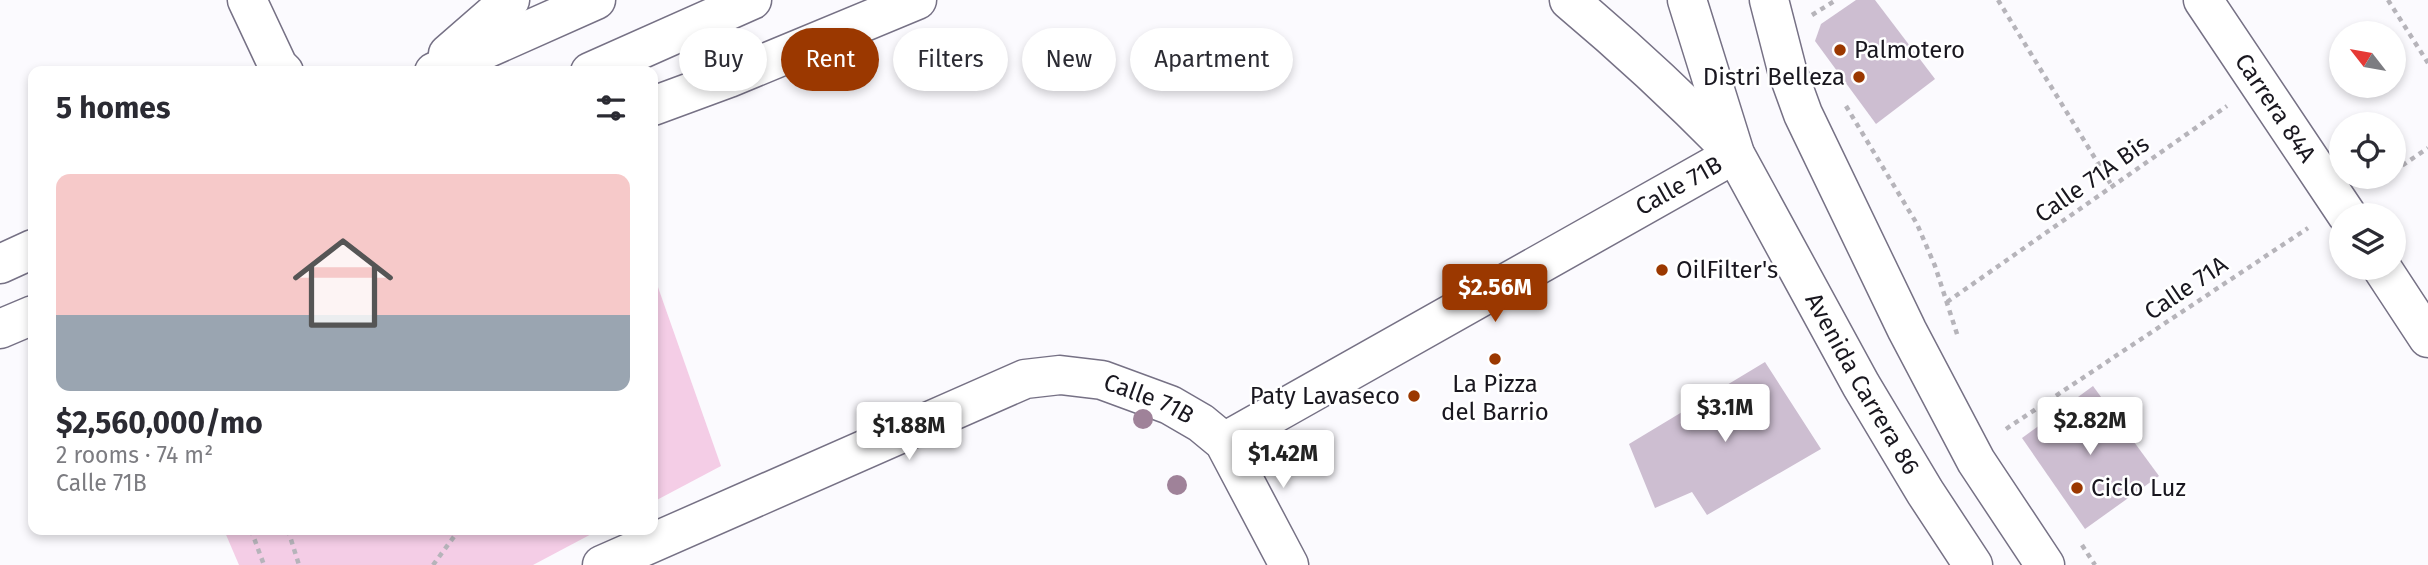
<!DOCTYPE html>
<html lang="en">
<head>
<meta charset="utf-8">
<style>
	body { margin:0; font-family:"Fira Sans",sans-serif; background:#f7f7f7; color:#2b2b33; height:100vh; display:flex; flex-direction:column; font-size:26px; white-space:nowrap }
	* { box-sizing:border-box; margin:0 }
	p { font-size:23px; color:#7c7c81 }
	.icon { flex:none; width:38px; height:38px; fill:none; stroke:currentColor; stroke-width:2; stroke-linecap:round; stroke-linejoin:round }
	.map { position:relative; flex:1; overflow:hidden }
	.details { position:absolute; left:28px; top:66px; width:630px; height:469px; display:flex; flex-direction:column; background:#fff; border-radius:14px; box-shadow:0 4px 10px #0003 }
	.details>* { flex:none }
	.hud { position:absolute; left:679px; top:28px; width:665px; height:63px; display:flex; gap:14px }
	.needle { width:46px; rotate:301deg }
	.fabs { position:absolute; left:2329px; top:21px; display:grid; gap:14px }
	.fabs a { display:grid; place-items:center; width:77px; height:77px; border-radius:50%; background:#fff; box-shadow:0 4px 10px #0003; font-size:35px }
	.price { position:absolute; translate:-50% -60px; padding:0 16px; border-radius:7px; background:#fff; color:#222; font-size:23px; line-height:46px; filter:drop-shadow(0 2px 4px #0008) }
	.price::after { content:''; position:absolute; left:50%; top:42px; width:21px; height:16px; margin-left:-10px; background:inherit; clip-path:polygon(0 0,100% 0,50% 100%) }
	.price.on { background:#9b3800; color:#fff }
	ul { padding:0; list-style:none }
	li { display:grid; align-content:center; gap:14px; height:371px; padding:0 28px }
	li span { display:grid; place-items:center; height:217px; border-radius:14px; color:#555 }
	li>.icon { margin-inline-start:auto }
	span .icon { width:126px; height:126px; fill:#fffc; stroke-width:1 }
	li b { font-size:30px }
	h2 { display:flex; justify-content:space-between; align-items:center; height:84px; padding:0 28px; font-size:30px }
	.chip { padding:0 24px; border-radius:32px; background:#fff; box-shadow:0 4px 10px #0003; font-size:24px; line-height:63px }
	.chip.on { background:#9b3800; color:#fff }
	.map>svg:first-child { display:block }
	.green { fill:#f4cde6 }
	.building { fill:#cdbed1 }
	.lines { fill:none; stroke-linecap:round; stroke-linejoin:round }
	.minor-casing { stroke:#767185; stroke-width:41 }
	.major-casing { stroke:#767185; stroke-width:41 }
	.path { stroke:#b6b4ba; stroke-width:4.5; stroke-dasharray:5 5; stroke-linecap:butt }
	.minor { stroke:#fff; stroke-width:38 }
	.major { stroke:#fff; stroke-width:38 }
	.tree { fill:#9f8299 }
	.poi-dot { fill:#9b3800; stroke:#fff; stroke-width:2.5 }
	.labels { text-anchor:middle; stroke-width:5; stroke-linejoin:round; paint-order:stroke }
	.poi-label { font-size:24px; fill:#19171f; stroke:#fff; text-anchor:start }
	.street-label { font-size:24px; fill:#19171f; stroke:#fff }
</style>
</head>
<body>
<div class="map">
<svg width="2428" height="565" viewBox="0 0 2428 565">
	<rect width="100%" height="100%" fill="#fbfafe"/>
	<g class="green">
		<path d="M 653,273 L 721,466 L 653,502 Z"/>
		<path d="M 224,530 L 599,530 L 533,565 L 239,565 Z"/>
	</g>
	<g class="building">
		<path d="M 1856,0 L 1875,0 L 1935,79 L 1876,124 L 1815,41 L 1821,24 Z"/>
		<path d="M 1765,362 L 1821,449 L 1707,515 L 1692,492 L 1655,508 L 1629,444 Z"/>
		<path d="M 2093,386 L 2159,476 L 2085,529 L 2022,438 Z"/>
	</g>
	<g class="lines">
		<g class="minor-casing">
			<g id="minor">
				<path d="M 247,0 L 278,66 L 284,72"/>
				<path id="s1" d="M 2203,0 L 2347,215"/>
				<path d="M 2382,268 L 2428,338"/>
				<path id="s2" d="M 1224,442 L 1735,154"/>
				<path id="s3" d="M 602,565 L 1025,379 L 1060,375 L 1102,380 L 1170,405 L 1201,423 L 1224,442 L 1289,565"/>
			</g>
		</g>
		<g class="major-casing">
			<g id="major">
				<path d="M 1569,0 C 1625,47 1678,96 1729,148"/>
				<path id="s4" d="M 1687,0 L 1735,154 L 1861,385 L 1925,492 L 1973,565"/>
				<path d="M 1769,0 L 1787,70 L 1803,114 L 1907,330 L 1976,461 L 2045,565"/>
				<path d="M 448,54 L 510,0"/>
				<path d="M 434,72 L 596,0"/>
				<path d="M 590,72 L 752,0"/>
				<path d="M 653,106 L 729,78 L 917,0"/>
				<path d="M 0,264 L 33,249"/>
				<path d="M 0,329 L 33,315"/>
			</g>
		</g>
		<g class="path">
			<path d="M 1998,0 L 2112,186"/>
			<path d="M 2388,0 L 2428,63"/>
			<path d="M 1812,15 L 1836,0"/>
			<path d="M 1846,106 L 1917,224 L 1935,266 L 1958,337"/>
			<path d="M 2394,171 L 2428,148"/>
			<path d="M 2374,184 L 2385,177"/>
			<path d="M 1947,302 L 2227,106"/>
			<path d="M 2006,429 L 2308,228"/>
			<path d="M 251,530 L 264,565"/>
			<path d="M 288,530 L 299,565"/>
			<path d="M 2082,545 L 2095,565"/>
			<path d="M 433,565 L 459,530"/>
		</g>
		<use href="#minor" class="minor"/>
		<use href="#major" class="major"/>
	</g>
	<g class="tree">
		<circle cx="1143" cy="419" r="10"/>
		<circle cx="1177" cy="485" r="10"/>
	</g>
	<g class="poi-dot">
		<circle cx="1840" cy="50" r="7"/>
		<circle cx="1859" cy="77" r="7"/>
		<circle cx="1662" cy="270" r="7"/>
		<circle cx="1495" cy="359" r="7"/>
		<circle cx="1414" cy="396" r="7"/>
		<circle cx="2077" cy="488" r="7"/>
	</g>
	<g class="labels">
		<g class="poi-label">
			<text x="1854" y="58">Palmotero</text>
			<text x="1845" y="85" text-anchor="end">Distri Belleza</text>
			<text x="1676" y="278">OilFilter's</text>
			<text x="1495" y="392" text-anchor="middle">La Pizza<tspan x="1495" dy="28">del Barrio</tspan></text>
			<text x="1400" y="404" text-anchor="end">Paty Lavaseco</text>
			<text x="2091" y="496">Ciclo Luz</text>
		</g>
		<g class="street-label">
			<text dy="8" stroke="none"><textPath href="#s1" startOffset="130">Carrera 84A</textPath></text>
			<text transform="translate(2092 179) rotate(-35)" y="8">Calle 71A Bis</text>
			<text dy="8" stroke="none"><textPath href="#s2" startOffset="522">Calle 71B</textPath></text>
			<text transform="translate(2186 288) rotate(-34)" y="8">Calle 71A</text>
			<text dy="8" stroke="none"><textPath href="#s4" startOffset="424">Avenida Carrera 86</textPath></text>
			<text dy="8" stroke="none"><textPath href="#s3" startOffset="590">Calle 71B</textPath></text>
		</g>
	</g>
</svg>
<div class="fabs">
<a><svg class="needle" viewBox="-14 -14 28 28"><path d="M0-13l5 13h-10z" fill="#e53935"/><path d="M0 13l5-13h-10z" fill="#7c7c81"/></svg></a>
<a><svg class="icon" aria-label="locate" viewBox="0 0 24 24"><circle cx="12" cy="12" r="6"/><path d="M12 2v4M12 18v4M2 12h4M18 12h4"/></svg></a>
<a><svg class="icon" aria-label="layers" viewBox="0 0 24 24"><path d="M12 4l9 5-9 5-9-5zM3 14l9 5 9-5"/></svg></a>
</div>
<b class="price on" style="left:1495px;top:324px">$2.56M</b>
<b class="price" style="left:1725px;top:444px">$3.1M</b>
<b class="price" style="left:2090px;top:457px">$2.82M</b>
<b class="price" style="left:909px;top:462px">$1.88M</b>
<b class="price" style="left:1283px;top:490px">$1.42M</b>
<div class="hud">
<a class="chip">Buy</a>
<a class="chip on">Rent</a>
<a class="chip">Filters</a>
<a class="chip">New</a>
<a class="chip">Apartment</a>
</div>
<section class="details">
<h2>5 homes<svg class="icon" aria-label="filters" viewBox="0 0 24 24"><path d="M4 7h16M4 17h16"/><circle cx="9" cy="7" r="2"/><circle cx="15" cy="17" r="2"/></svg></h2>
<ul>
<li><span style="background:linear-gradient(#f6c9c9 65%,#9aa5b1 0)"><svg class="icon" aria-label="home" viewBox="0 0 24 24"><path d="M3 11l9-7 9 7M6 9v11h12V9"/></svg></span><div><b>$2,560,000/mo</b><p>2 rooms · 74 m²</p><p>Calle 71B</p></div></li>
</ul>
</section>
</div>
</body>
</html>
